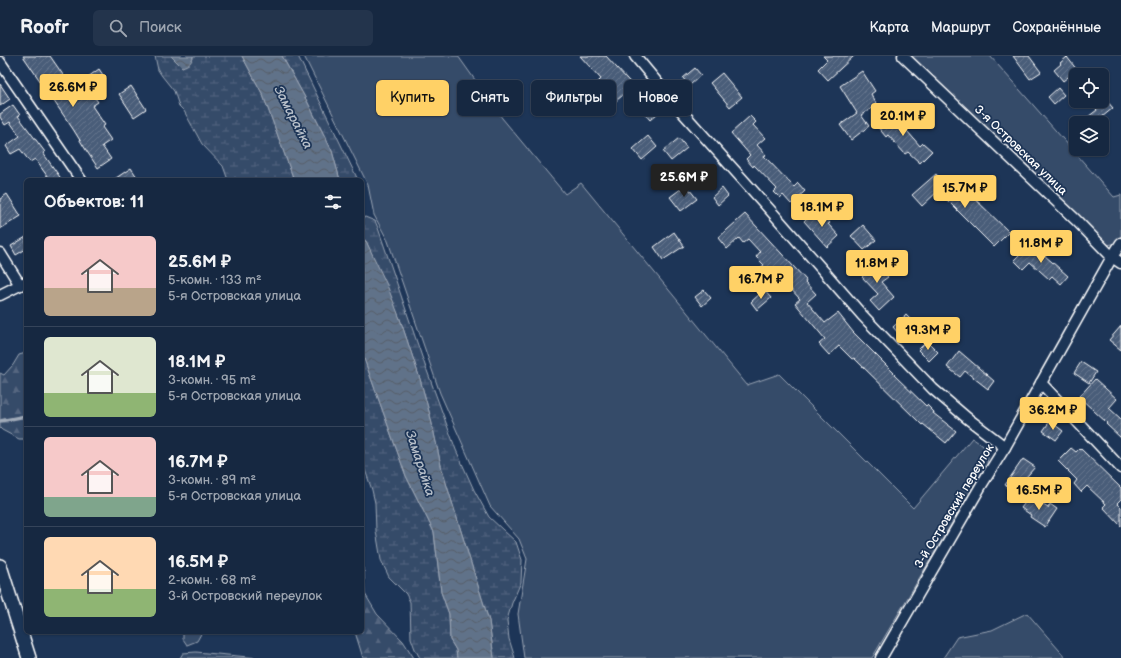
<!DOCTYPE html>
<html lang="ru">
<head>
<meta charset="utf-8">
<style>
	body { margin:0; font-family:"Balsamiq Sans",sans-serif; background:#23344c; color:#f1f3f6; height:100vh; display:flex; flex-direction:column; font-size:15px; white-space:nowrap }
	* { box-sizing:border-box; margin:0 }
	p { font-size:13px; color:#9ea6b1 }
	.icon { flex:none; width:22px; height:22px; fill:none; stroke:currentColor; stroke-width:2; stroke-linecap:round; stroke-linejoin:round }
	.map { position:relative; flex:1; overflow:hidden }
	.drawer { position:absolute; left:24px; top:122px; width:340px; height:456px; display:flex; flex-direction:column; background:#162841; border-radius:6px; box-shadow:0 1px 3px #0004,0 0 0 1px #35445a }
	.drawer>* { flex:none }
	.hud { position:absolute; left:376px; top:24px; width:380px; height:36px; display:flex; gap:8px }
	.buttons { position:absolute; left:1069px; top:12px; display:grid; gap:8px }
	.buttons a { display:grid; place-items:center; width:40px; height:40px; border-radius:6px; background:#162841; box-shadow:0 1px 3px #0004,0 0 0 1px #35445a; font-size:20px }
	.price { position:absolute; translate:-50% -34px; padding:0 9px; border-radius:4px; background:#ffd166; color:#111; font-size:13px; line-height:26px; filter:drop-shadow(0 1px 2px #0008) }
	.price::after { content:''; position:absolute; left:50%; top:24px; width:12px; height:9px; margin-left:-6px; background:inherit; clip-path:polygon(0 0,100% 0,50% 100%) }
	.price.current { background:#222; color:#fff }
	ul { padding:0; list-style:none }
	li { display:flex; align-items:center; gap:12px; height:100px; padding:0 20px }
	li+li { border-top:1px solid #35445a }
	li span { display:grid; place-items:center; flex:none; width:112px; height:80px; border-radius:6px; color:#555 }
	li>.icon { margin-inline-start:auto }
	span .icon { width:48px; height:48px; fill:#fffc; stroke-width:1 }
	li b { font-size:17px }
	h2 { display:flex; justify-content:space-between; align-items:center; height:48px; padding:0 20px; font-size:17px }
	.pill { padding:0 14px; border-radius:6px; background:#162841; box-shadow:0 1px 3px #0004,0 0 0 1px #35445a; font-size:14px; line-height:36px }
	.pill.current { background:#ffd166; color:#111 }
	header { display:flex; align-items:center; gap:24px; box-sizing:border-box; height:56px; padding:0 20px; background:#162841; border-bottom:1px solid #35445a }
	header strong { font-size:19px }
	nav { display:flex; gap:22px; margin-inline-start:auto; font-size:14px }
	.search { width:280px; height:36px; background:#23344c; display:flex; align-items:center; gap:10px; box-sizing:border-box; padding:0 14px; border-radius:6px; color:#9ea6b1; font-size:15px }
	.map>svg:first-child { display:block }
	.grass { fill:#364b69; stroke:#9aa5b4 }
	.forest { fill:url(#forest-firs); stroke:#9aa5b4 }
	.wetland { fill:url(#wetland-marsh); stroke:#9aa5b4 }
	.water { fill:url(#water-waves); stroke:#a0aab8 }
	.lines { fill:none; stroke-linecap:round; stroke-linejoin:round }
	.stream { stroke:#a0aab8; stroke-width:3.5 }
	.building { fill:url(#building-hatch); stroke:#fff }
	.minor-casing { stroke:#fff; stroke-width:13 }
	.tertiary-casing { stroke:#fff; stroke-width:16 }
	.minor { stroke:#1d3557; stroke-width:10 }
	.tertiary { stroke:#1d3557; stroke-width:13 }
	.labels { text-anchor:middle; stroke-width:3.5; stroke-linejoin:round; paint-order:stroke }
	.street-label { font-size:12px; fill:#fff; stroke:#1d3557 }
	.water-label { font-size:13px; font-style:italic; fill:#b8c0ca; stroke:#1d3557 }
</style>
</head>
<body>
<header>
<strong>Roofr</strong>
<div class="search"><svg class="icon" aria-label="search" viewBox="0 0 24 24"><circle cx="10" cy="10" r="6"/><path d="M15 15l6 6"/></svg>Поиск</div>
<nav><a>Карта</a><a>Маршрут</a><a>Сохранённые</a></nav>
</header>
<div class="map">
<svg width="1121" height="602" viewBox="0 0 1121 602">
	<defs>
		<pattern id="forest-firs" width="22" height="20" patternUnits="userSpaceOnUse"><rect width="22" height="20" fill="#364b69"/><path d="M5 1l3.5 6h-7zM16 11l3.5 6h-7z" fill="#546680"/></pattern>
		<pattern id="wetland-marsh" width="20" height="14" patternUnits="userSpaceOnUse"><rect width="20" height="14" fill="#364b69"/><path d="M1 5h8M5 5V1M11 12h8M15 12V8" fill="none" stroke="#546680"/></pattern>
		<pattern id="water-waves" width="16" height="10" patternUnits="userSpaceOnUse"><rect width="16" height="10" fill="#617289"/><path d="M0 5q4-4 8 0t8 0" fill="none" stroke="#555d67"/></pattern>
		<pattern id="building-hatch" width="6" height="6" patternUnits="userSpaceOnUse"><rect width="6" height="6" fill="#4a5d79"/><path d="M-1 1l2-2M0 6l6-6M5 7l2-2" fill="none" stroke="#65758d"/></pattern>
	</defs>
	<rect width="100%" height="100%" fill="#1d3557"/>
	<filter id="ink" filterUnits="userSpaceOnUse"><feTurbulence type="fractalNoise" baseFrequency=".025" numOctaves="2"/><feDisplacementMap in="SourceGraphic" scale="8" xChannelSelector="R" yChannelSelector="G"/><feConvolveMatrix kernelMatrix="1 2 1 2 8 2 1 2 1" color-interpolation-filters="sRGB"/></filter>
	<g filter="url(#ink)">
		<g class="grass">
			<path d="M 304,0 L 458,0 L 502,62 L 565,138 L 581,127 L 747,329 L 779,318 L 913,452 L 972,382 L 989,394 L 987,408 L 872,602 L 524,602 L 518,558 L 527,503 L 519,483 L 490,450 L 440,337 L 388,185 L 374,159 L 368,129 Z"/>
			<path d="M 911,0 L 990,0 L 1114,141 L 1121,139 L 1121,180 L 1113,188 L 1106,189 Z"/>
			<path d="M 1027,557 L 1066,602 L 943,602 L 957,581 L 992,574 Z"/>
			<path d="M 196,596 L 259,602 L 180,602 L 183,597 Z"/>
		</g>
		<g class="forest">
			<path d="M 26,297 L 26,383 L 19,383 L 2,374 L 0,372 L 0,317 L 4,319 L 13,309 L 19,299 Z"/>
			<path d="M 362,511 L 364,513 L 365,538 L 377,558 L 403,585 L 414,602 L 363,602 L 355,576 L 362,576 Z"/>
			<path d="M 183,576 L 202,576 L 197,585 L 187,589 L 183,583 Z"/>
		</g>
		<g class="wetland">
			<path d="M 155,0 L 171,0 L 182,11 L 193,3 L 193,0 L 242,0 L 263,39 L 294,124 L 228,124 L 223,110 L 202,88 L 184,55 L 179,50 L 174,35 L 162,20 L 158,14 Z"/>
			<path d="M 282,0 L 298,0 L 358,124 L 340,124 L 332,95 L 308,47 Z"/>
			<path d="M 365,161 L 375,165 L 378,172 L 422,301 L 456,394 L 474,434 L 489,461 L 516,486 L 522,504 L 521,526 L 512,547 L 507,564 L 509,583 L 515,602 L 494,602 L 489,565 L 442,414 L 430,359 L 420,323 L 400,263 L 366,185 L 362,184 L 362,162 Z"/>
			<path d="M 362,297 L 406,420 L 434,476 L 441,536 L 449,558 L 450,584 L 456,594 L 457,602 L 420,602 L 415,593 L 411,582 L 410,546 L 406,538 L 389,521 L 381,504 L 376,475 L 375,447 L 372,434 L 362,405 Z"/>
		</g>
		<g class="water">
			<path d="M 171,0 L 193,0 C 192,7 188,9 182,11 Z"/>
			<path d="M 242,0 L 282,0 L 308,47 L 332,95 L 340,124 L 294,124 L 263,39 Z"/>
			<path d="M 362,184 L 366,185 L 387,229 L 400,263 L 420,323 L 430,359 L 442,414 L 489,565 L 494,602 L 457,602 L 456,594 L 450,584 L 449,558 L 441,536 L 434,476 L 406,420 L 362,297 Z"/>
		</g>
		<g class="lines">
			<path class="stream" d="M 0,365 L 26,360"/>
		</g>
		<g class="building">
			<path d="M 23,0 L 50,0 L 79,42 L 90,35 L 98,46 L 92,50 L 105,69 L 102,71 L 111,84 L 102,90 L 111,103 L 98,112 L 86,94 L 73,73 Z"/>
			<path d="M 580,0 L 606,0 L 658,57 L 650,64 L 639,51 L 636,54 L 623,39 L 609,51 L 592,32 L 601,23 Z"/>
			<path d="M 823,0 L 854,0 L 828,24 L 818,13 L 827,4 Z"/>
			<path d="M 1013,0 L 1029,0 L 1041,16 L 1030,23 Z"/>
			<path d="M 1067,1 L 1077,14 L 1063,25 L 1054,14 L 1061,8 L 1060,7 Z"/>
			<path d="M 695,12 L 701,19 L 689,30 L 683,22 Z"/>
			<path d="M 99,13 L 105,22 L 94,30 L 88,21 Z"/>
			<path d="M 862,15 L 875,35 L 871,38 L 877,49 L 861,59 L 869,70 L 851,84 L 840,69 L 857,57 L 840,30 Z"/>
			<path d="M 722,17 L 742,41 L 730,51 L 710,27 Z"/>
			<path d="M 0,28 L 10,43 L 0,50 Z"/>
			<path d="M 131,30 L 146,53 L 134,61 L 119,38 Z"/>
			<path d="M 1058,32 L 1064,39 L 1054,48 L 1048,41 Z"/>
			<path d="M 1106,44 L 1113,52 L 1102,61 L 1107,67 L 1080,67 L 1097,54 L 1096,53 Z"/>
			<path d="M 13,49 L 20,59 L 18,60 L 45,96 L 43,97 L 62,124 L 50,124 L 35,103 L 30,106 L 20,93 L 11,98 L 6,90 L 20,80 L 10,66 L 5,69 L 0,61 L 0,58 Z"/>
			<path d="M 897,54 L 903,61 L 899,64 L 902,68 L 902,69 L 920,90 L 923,87 L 932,95 L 920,107 L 908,96 L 905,98 L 888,79 L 886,81 L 877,70 Z"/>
			<path d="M 750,60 L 756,66 L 753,69 L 765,82 L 757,89 L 766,99 L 764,100 L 794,131 L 798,127 L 805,135 L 791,148 L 783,139 L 780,142 L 774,136 L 777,133 L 754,109 L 753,111 L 746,103 L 750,99 L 731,77 Z"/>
			<path d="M 648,80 L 657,91 L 642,104 L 633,93 Z"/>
			<path d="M 679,82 L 687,92 L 671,105 L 663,95 Z"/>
			<path d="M 131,112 L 139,124 L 113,124 Z"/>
			<path d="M 936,118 L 955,139 L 964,130 L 972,138 L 971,139 L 1009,176 L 994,191 L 938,135 L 922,150 L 912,139 Z"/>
			<path d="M 686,129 L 697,143 L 681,155 L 670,141 Z"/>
			<path d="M 722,132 L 728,140 L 718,149 L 712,141 Z"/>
			<path d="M 7,138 L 21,160 L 0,173 L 0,143 Z"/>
			<path d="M 817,153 L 830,167 L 828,168 L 839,180 L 827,191 L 804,165 Z"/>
			<path d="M 745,158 L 806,224 L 805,226 L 816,238 L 807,246 L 825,267 L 838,257 L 853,276 L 895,318 L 894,319 L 926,350 L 927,349 L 934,356 L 933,357 L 956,375 L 946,387 L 923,368 L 922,369 L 854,302 L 852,303 L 839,290 L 829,299 L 819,288 L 825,283 L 795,247 L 800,243 L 777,218 L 770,225 L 759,213 L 764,209 L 756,201 L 760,196 L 748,183 L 743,187 L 739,182 L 727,193 L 718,182 Z"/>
			<path d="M 863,169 L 876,184 L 864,194 L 851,180 Z"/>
			<path d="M 674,176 L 684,190 L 663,204 L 654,191 Z"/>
			<path d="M 26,181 L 26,193 L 16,199 L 11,190 Z"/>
			<path d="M 1029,189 L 1042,202 L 1044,199 L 1068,220 L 1061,228 L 1052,220 L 1049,223 L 1030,206 L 1023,213 L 1014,204 Z"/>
			<path d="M 872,202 L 888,221 L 881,226 L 894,241 L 879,255 L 870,245 L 878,238 L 862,221 L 865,218 L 860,212 Z"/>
			<path d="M 704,234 L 711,242 L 702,250 L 695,241 Z"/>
			<path d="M 764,234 L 771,242 L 757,254 L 751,246 Z"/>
			<path d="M 906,259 L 915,268 L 905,278 L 902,275 L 899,278 L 893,271 Z"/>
			<path d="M 1121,270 L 1121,294 L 1109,284 Z"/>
			<path d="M 927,285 L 938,296 L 929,305 L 918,294 Z"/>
			<path d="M 959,295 L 994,325 L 988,333 L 965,315 L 960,321 L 947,311 Z"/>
			<path d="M 1081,306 L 1096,316 L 1089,327 L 1074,317 Z"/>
			<path d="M 1095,323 L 1117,343 L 1109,352 L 1121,363 L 1121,382 L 1106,368 L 1107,367 L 1079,341 Z"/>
			<path d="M 1050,365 L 1063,375 L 1056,384 L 1043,375 Z"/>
			<path d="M 1071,392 L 1076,396 L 1080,392 L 1121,432 L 1121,443 L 1117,447 L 1121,451 L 1121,470 L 1103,451 L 1106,448 L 1087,430 L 1081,436 L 1074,428 L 1077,424 L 1058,405 Z"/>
			<path d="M 1023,403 L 1035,411 L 1023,425 L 1029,430 L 1021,441 L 1007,432 L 1008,430 L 1005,429 Z"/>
			<path d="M 1030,440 L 1048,452 L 1050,448 L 1057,453 L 1045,471 L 1030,461 L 1031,459 L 1021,452 Z"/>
		</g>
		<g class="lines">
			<g class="minor-casing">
				<g id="minor">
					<path d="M 635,0 L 675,48 L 771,155 L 862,259 L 933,333 L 967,362 L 1005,391"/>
					<path d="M 903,0 L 1076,164 L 1112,201 L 1121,207"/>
					<path d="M 0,6 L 81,124"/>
					<path d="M 0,197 L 20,229"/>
					<path d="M 0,239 L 26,226"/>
					<path d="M 1041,327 L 1121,412"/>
					<path d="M 881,602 L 982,428 L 1005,391 L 1112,201 L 1121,187"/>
				</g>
			</g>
			<g class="tertiary-casing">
				<path id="tertiary" d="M 0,510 L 29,602"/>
			</g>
			<use href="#minor" class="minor"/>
			<use href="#tertiary" class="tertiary"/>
		</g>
	</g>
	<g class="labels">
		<g class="street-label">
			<text transform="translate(1021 94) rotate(44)" y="4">3-я Островская улица</text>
			<text transform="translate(954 450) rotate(-59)" y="4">3-й Островский переулок</text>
		</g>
		<g class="water-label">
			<text transform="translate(294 61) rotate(63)" y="5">Замарайка</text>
			<text transform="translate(421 407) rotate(72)" y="5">Замарайка</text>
		</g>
	</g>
</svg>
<div class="buttons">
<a><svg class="icon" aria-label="locate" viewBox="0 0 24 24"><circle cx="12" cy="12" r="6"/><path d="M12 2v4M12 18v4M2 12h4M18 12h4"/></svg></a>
<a><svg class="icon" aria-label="layers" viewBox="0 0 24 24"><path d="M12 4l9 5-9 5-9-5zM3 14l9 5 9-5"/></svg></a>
</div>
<b class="price" style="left:73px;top:52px">26.6M ₽</b>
<b class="price" style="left:903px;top:81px">20.1M ₽</b>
<b class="price current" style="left:684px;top:142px">25.6M ₽</b>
<b class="price" style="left:965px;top:153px">15.7M ₽</b>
<b class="price" style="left:822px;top:172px">18.1M ₽</b>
<b class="price" style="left:1041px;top:208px">11.8M ₽</b>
<b class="price" style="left:877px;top:228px">11.8M ₽</b>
<b class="price" style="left:761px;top:244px">16.7M ₽</b>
<b class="price" style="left:928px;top:295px">19.3M ₽</b>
<b class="price" style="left:1053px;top:375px">36.2M ₽</b>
<b class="price" style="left:1039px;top:455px">16.5M ₽</b>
<div class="hud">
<a class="pill current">Купить</a>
<a class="pill">Снять</a>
<a class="pill">Фильтры</a>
<a class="pill">Новое</a>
</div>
<section class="drawer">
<h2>Объектов: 11<svg class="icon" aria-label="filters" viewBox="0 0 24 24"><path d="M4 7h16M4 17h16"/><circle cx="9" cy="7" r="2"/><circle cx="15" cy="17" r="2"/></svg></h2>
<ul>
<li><span style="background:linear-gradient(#f6c9c9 65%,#b9a48a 0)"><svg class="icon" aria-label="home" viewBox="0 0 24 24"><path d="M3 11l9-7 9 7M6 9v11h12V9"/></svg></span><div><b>25.6M ₽</b><p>5-комн. · 133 m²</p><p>5-я Островская улица</p></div></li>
<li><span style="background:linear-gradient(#dfe7d0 70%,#8fb573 0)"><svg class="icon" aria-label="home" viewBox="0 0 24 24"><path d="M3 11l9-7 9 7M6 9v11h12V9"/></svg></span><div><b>18.1M ₽</b><p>3-комн. · 95 m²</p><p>5-я Островская улица</p></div></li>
<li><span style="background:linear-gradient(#f6c9c9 75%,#7fa58c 0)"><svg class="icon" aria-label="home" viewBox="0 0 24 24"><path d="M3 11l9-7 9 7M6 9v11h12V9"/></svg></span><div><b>16.7M ₽</b><p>3-комн. · 89 m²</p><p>5-я Островская улица</p></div></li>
<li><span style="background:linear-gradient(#ffd9b3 65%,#8fb573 0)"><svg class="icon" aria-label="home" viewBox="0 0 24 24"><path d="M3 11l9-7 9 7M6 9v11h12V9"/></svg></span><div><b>16.5M ₽</b><p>2-комн. · 68 m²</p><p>3-й Островский переулок</p></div></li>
</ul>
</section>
</div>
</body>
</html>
